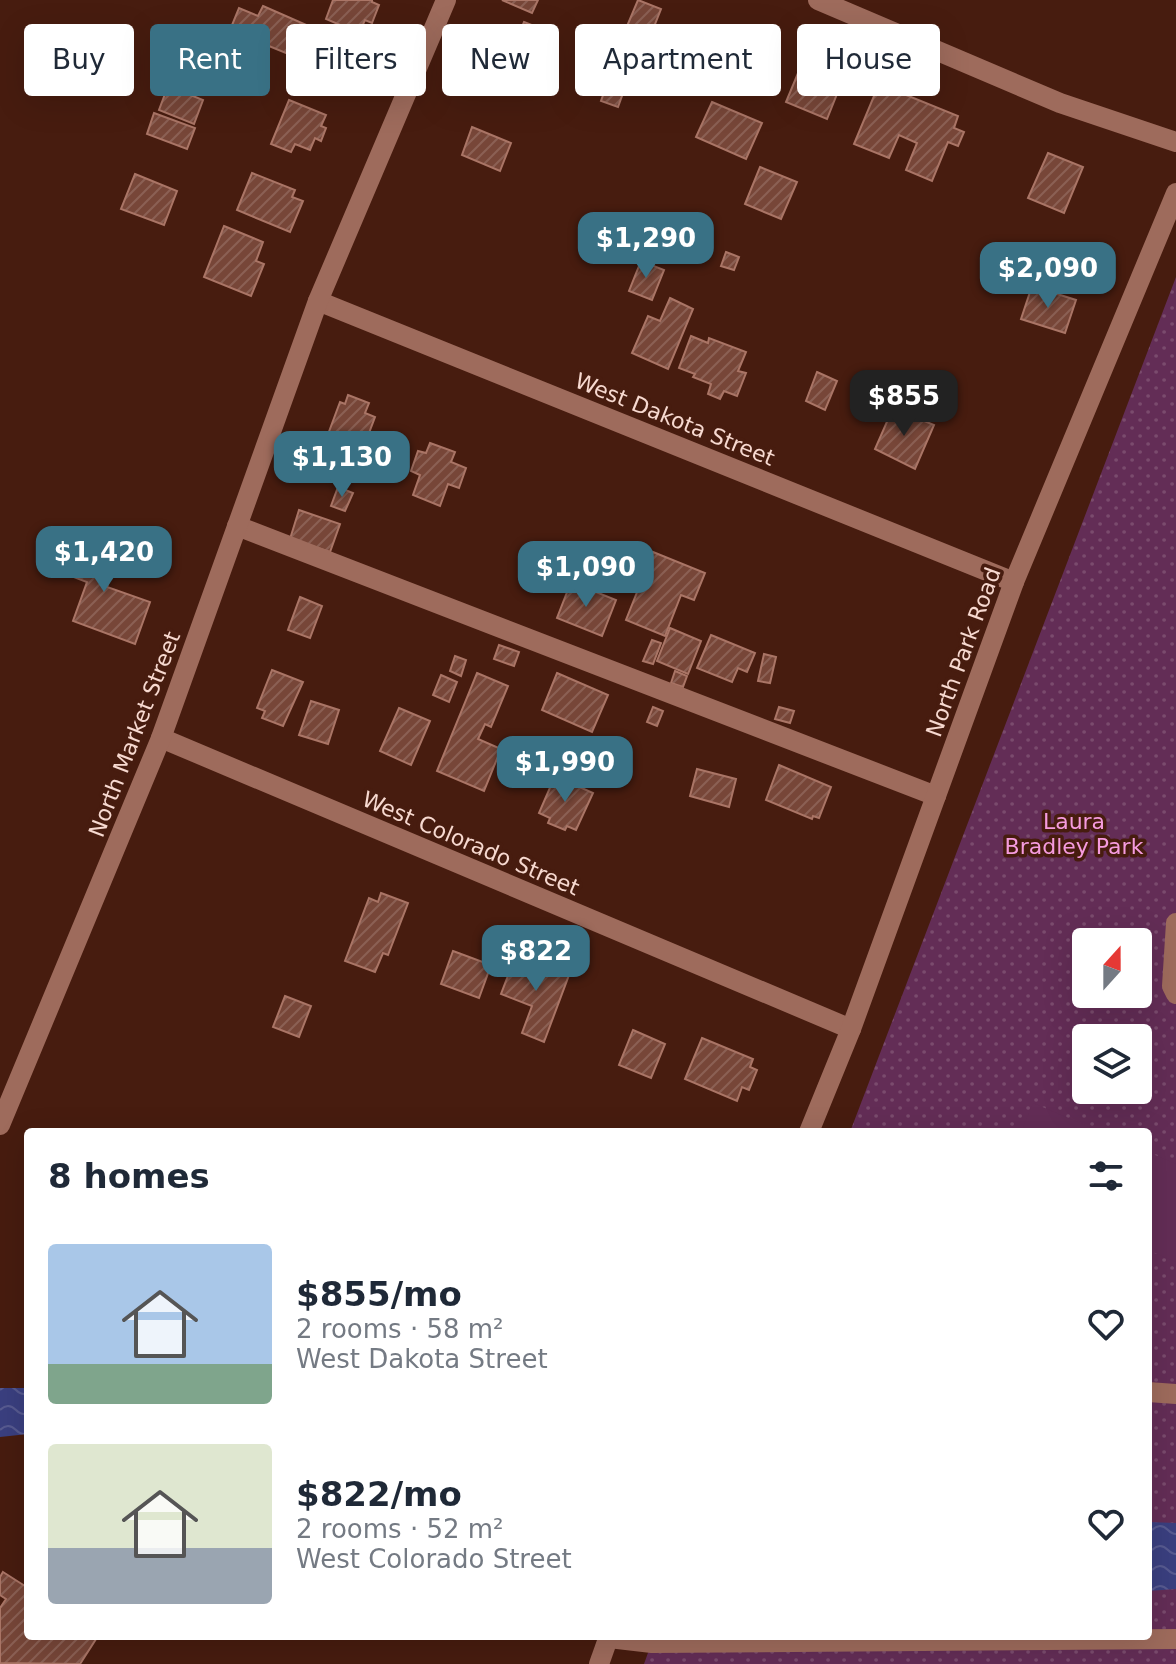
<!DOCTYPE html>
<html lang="en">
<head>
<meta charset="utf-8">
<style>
	body { margin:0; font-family:"DejaVu Sans",sans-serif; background:#f2f2f3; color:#1f2937; height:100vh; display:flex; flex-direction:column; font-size:30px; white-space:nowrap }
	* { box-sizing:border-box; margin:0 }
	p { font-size:26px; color:#747a83 }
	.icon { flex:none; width:44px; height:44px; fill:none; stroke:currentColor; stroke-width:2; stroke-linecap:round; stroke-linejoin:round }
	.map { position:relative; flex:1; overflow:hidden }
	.details { position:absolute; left:24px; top:1128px; width:1128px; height:512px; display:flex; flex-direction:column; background:#fff; border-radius:8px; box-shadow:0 8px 32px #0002 }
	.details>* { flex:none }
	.top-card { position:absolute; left:24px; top:24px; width:1128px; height:72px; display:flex; gap:16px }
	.needle { width:52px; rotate:21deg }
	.controls { position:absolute; left:1072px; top:928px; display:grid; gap:16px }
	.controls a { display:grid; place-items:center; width:80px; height:80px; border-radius:8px; background:#fff; box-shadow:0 8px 32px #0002; font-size:40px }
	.price { position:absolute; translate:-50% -68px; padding:0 18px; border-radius:16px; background:#397185; color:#fff; font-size:26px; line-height:52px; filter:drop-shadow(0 2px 4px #0008) }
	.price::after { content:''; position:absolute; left:50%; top:48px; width:24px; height:18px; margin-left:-12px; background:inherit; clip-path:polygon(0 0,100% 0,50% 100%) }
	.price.current { background:#222; color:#fff }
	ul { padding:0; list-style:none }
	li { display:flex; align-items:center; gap:24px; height:200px; padding:0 24px }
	li span { display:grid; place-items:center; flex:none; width:224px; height:160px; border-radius:8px; color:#555 }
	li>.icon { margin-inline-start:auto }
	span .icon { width:96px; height:96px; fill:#fffc; stroke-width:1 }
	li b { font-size:34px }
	h2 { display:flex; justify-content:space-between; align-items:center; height:96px; padding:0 24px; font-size:34px }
	.tag { padding:0 28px; border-radius:8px; background:#fff; box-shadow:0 8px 32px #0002; font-size:28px; line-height:72px }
	.tag.current { background:#397185; color:#fff }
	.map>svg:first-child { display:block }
	.park { fill:url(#park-dots); fill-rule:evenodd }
	.garden { fill:#632d56 }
	.water { fill:url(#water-waves) }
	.building { fill:url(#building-hatch); stroke:#aa7566; stroke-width:2 }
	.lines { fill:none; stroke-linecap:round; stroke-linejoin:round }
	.minor { stroke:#9e6b5c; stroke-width:20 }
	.labels { text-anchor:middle; stroke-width:7; stroke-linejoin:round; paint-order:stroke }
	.street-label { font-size:22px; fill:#f7d9d0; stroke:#471c0f }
	.park-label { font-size:22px; fill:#f59bde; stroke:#471c0f }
</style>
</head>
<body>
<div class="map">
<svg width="1176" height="1664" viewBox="0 0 1176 1664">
	<defs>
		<pattern id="park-dots" width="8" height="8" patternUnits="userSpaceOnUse" patternTransform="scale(2)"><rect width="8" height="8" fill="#632d56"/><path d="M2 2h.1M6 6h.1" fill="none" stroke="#7a4b6d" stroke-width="1.8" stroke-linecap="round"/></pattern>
		<pattern id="water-waves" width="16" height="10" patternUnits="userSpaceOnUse" patternTransform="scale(2)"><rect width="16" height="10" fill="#3a3f7f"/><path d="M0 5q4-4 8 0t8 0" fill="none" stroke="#575a90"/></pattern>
		<pattern id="building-hatch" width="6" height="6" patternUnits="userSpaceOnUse" patternTransform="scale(2)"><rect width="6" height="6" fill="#774638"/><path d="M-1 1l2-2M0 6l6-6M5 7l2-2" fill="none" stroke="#8b6054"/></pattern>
	</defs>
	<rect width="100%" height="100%" fill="#471c0f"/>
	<path class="park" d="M 1176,277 L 1176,1664 L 644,1664 L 654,1636 L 1148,1636 L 1148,1132 L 850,1132 ZM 1086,942 L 1138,942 L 1138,994 L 1086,994 ZM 1086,1038 L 1138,1038 L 1138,1090 L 1086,1090 Z"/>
	<g class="garden">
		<path d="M 1033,1103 L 1101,1132 L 1021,1132 Z"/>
		<path d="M 1148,1152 L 1176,1164 L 1176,1262 L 1148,1250 Z"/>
	</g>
	<g class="water">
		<path d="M 0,1388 L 28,1388 L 28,1434 L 0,1437 Z"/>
		<path d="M 1148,1522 L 1176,1523 L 1176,1589 L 1148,1591 Z"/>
	</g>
	<g class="building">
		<path d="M 333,0 L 372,0 L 372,2 L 379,5 L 372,23 L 365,20 L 359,33 L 326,19 Z"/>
		<path d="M 502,0 L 538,0 L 532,13 Z"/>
		<path d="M 638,0 L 661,9 L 638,67 L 614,57 Z"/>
		<path d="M 263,6 L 311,27 L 298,58 L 230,30 L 239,8 L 258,16 Z"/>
		<path d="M 524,22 L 552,33 L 539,65 L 511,54 Z"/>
		<path d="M 229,41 L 263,54 L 254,77 L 220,64 Z"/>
		<path d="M 803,61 L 827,71 L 825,77 L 841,84 L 827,119 L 786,102 Z"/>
		<path d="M 610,76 L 627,82 L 618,107 L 601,101 Z"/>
		<path d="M 879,84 L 958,116 L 954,128 L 964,132 L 958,146 L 948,142 L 932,181 L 906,170 L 917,143 L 899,135 L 889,158 L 854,144 Z"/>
		<path d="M 168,86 L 203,100 L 194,124 L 159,110 Z"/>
		<path d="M 289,100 L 326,115 L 321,126 L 326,128 L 321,141 L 315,138 L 310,150 L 295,144 L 291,152 L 271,144 Z"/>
		<path d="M 712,102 L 762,123 L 746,159 L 696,137 Z"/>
		<path d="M 154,113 L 195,128 L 187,149 L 147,134 Z"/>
		<path d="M 472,127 L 511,143 L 500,171 L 462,155 Z"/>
		<path d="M 1048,153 L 1083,167 L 1064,213 L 1028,198 Z"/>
		<path d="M 760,167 L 797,182 L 781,219 L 745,204 Z"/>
		<path d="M 252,173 L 295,190 L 292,197 L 303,201 L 290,232 L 237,210 Z"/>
		<path d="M 135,174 L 177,191 L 164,225 L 121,209 Z"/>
		<path d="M 224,226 L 263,242 L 256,261 L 264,264 L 251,296 L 204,277 Z"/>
		<path d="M 726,252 L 739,257 L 734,270 L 721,266 Z"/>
		<path d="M 641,261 L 664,270 L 652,300 L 629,291 Z"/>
		<path d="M 1032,286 L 1076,300 L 1065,333 L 1021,319 Z"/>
		<path d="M 670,298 L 693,309 L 668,369 L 632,353 L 648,316 L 660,321 Z"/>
		<path d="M 691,336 L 708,343 L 709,338 L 746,352 L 738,371 L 746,373 L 737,396 L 724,391 L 720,399 L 708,394 L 711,384 L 693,377 L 695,374 L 679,368 Z"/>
		<path d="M 817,372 L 837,381 L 825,410 L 806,401 Z"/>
		<path d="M 348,395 L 369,403 L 365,413 L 375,417 L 355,470 L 320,456 L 340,402 L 345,404 Z"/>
		<path d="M 893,408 L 934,425 L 915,469 L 875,449 Z"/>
		<path d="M 430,443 L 455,452 L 451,462 L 466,468 L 459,488 L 448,484 L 440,506 L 413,495 L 420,475 L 411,471 L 418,451 L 426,453 Z"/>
		<path d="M 338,487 L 353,493 L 345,511 L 331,506 Z"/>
		<path d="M 299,510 L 340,524 L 330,552 L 290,539 Z"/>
		<path d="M 75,539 L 119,555 L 107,587 L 150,602 L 135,644 L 73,621 L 87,582 L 63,573 Z"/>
		<path d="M 653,552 L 705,573 L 694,600 L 681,595 L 665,636 L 626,620 Z"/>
		<path d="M 571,582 L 616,600 L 602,636 L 557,618 Z"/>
		<path d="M 300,597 L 322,606 L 310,638 L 288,630 Z"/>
		<path d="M 670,628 L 701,641 L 688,674 L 657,661 Z"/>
		<path d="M 711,635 L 755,653 L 747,672 L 738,668 L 732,682 L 697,668 Z"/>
		<path d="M 652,640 L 661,643 L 653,664 L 643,661 Z"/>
		<path d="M 499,645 L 519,652 L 514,666 L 494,659 Z"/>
		<path d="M 764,654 L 776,657 L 770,683 L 758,681 Z"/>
		<path d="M 455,656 L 466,660 L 461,676 L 450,671 Z"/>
		<path d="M 272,670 L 303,682 L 283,726 L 262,718 L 265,711 L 257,708 Z"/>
		<path d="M 675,671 L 687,676 L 683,687 L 671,683 Z"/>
		<path d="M 477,673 L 508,686 L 491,727 L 485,724 L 478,739 L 501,749 L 484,791 L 437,771 Z"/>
		<path d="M 557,673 L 608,695 L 592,732 L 542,710 Z"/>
		<path d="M 441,675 L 457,682 L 449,702 L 433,695 Z"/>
		<path d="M 311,701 L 339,710 L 328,744 L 299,735 Z"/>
		<path d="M 653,707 L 663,711 L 657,726 L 647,722 Z"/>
		<path d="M 779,707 L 794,711 L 790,723 L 775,719 Z"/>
		<path d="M 399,708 L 430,721 L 411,765 L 380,751 Z"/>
		<path d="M 779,765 L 831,787 L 819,818 L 813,816 L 812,819 L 766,800 Z"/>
		<path d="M 697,769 L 736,779 L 729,807 L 690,796 Z"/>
		<path d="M 555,776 L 593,793 L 576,830 L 567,826 L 565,830 L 548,823 L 550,818 L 539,813 Z"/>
		<path d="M 381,893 L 408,903 L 388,955 L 383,953 L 375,972 L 345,961 L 369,898 L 378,902 Z"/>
		<path d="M 453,951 L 491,965 L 479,998 L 441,984 Z"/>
		<path d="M 516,955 L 569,975 L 544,1042 L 522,1033 L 532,1006 L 501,994 Z"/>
		<path d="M 285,996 L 311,1006 L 299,1037 L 273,1027 Z"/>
		<path d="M 633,1030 L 665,1044 L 651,1078 L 619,1065 Z"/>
		<path d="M 702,1038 L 753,1059 L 750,1067 L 757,1070 L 749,1090 L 742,1087 L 737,1101 L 685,1079 Z"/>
		<path d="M 3,1572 L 28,1588 L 28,1636 L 98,1636 L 80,1664 L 0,1663 L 0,1608 L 6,1599 L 0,1595 L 0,1577 Z"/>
	</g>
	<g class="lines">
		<g class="minor">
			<path d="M 818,0 L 1060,103 L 1176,142"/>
			<path d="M 318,301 L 1014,582"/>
			<path d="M 237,526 L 936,796"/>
			<path d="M 161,738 L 851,1029"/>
			<path d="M 1176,923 L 1172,986 L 1176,994"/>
			<path d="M 0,1125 L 161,738 L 318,301 L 446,0"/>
			<path d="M 809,1132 L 851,1029 L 1014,582 L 1176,193"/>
			<path d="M 1148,1392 L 1176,1394"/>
			<path d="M 609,1638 L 652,1643 L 1176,1639"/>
			<path d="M 599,1664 L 609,1636"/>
		</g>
	</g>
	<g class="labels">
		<g class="street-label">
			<text transform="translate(675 419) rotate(22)" y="8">West Dakota Street</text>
			<text transform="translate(963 652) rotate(-70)" y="8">North Park Road</text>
			<text transform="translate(134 734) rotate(-69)" y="8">North Market Street</text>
			<text transform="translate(471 843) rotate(23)" y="8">West Colorado Street</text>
		</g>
		<g class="park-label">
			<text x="1074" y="829">Laura<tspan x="1074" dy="25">Bradley Park</tspan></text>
		</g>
	</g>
</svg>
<div class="controls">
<a><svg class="needle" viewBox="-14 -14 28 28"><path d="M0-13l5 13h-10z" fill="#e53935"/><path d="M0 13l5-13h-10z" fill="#747a83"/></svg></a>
<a><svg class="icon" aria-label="layers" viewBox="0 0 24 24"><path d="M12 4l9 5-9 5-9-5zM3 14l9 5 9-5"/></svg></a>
</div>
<b class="price" style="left:646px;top:280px">$1,290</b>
<b class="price" style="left:1048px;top:310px">$2,090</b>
<b class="price current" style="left:904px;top:438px">$855</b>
<b class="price" style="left:342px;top:499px">$1,130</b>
<b class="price" style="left:104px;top:594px">$1,420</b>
<b class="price" style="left:586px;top:609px">$1,090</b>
<b class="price" style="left:565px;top:804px">$1,990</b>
<b class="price" style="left:536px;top:993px">$822</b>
<div class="top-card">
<a class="tag">Buy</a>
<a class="tag current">Rent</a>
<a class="tag">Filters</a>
<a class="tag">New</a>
<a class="tag">Apartment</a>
<a class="tag">House</a>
</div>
<section class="details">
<h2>8 homes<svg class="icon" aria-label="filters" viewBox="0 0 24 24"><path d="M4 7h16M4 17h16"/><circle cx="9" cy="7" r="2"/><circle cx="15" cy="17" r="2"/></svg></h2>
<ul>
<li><span style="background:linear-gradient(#a9c7e8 75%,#7fa58c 0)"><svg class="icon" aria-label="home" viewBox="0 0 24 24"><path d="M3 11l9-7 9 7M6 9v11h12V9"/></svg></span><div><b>$855/mo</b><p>2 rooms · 58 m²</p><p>West Dakota Street</p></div><svg class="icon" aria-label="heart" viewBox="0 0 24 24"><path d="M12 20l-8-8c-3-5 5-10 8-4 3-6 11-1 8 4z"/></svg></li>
<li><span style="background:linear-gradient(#dfe7d0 65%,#9aa5b1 0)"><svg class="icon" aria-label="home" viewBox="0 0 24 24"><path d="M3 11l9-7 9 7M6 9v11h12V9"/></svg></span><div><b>$822/mo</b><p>2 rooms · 52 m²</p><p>West Colorado Street</p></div><svg class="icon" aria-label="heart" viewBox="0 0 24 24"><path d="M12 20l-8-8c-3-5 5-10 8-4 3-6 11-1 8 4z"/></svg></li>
</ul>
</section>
</div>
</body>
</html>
